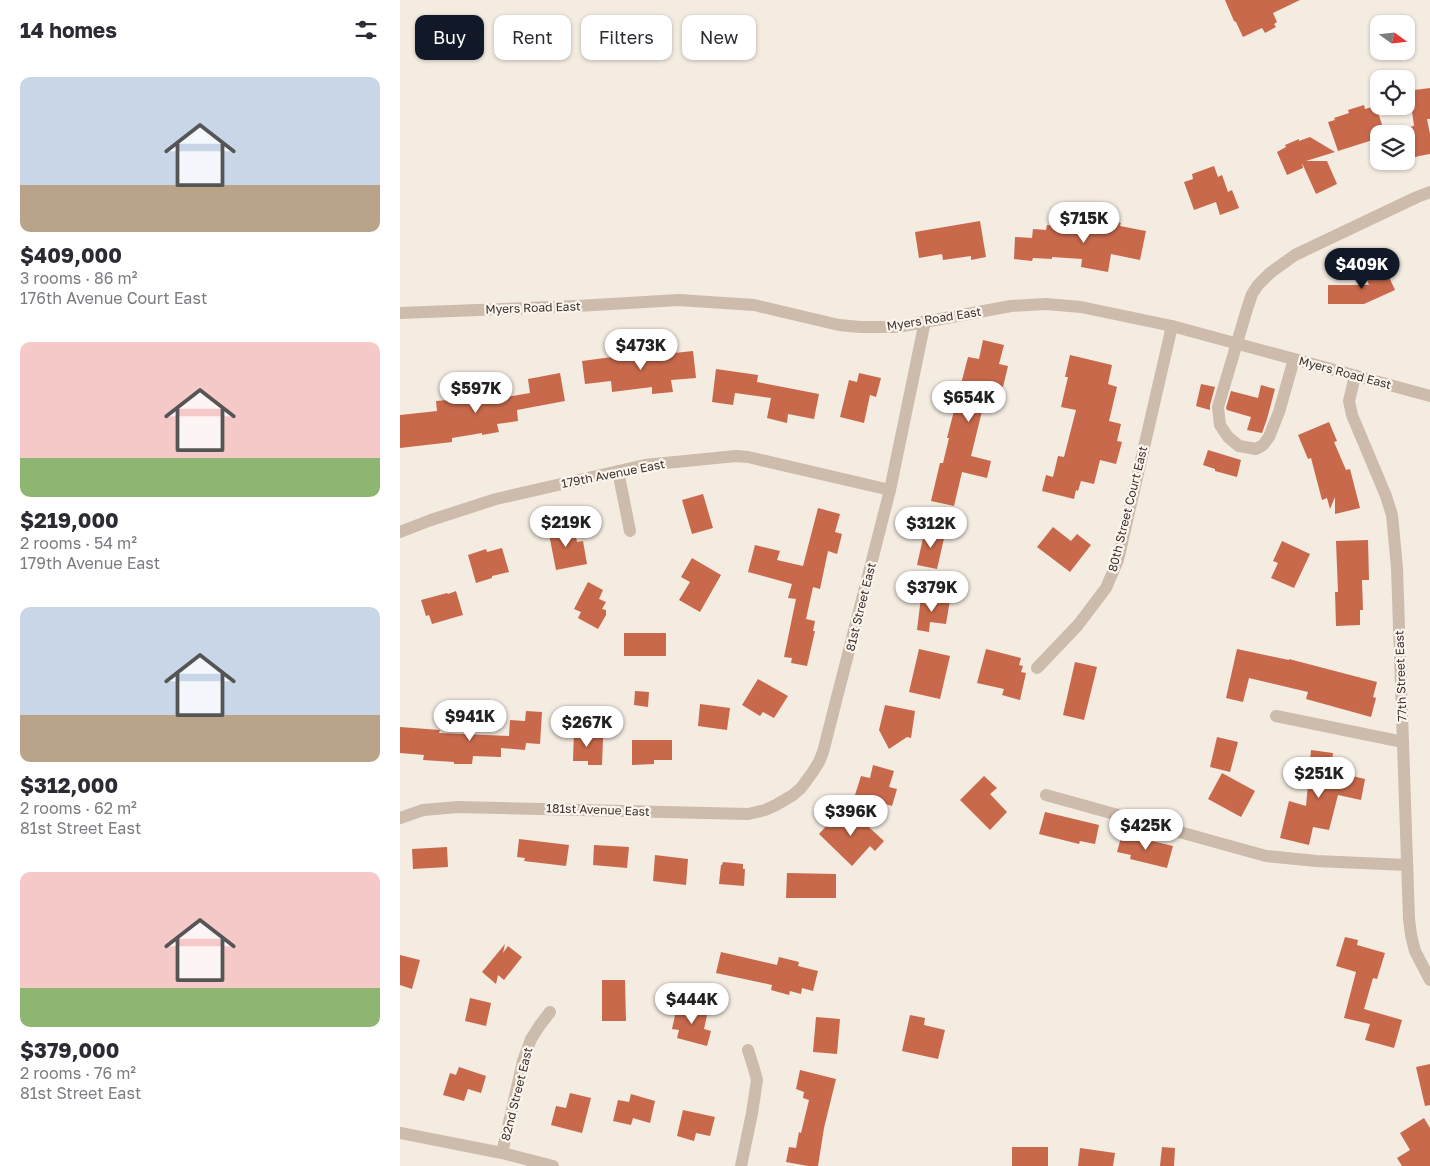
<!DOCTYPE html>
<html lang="en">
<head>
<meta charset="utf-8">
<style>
	body { margin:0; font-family:"Golos Text",sans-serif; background:#f7f7f7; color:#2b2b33; height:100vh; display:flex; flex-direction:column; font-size:19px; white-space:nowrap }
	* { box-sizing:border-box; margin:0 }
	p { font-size:16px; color:#7c7c81 }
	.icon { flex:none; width:28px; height:28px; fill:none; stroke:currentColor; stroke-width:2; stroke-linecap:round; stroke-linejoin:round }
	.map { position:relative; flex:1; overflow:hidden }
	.details { display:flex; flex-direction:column; background:#fff; width:400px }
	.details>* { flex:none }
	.banner { position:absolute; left:15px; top:15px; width:475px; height:45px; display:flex; gap:10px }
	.needle { width:32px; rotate:105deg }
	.buttons { position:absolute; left:970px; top:15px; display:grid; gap:10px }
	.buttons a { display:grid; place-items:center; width:45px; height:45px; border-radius:10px; background:#fff; box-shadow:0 1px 4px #0004; font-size:25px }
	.price { position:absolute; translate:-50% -42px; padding:0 11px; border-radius:18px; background:#fff; color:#222; font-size:16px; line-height:32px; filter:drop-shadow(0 1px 2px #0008) }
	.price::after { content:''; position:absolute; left:50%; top:30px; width:15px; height:11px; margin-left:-8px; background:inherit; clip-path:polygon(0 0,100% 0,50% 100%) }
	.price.on { background:#111827; color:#fff }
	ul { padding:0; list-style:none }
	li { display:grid; align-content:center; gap:10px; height:265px; padding:0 20px }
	li span { display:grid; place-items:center; height:155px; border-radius:10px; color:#555 }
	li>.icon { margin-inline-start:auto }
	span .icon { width:90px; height:90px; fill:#fffc; stroke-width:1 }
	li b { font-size:21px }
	h2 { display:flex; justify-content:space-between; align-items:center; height:60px; padding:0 20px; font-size:21px }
	.chip { padding:0 18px; border-radius:10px; background:#fff; box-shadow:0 1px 4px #0004; font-size:18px; line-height:45px }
	.chip.on { background:#111827; color:#fff }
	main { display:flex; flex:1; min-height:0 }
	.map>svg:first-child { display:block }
	.building { fill:#c8694b }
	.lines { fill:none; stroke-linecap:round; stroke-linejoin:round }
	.minor { stroke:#cdbbac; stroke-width:12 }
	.labels { text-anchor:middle; stroke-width:4.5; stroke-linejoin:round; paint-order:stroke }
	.street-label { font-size:12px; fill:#3b302b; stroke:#fbf5ee }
</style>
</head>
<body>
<main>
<section class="details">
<h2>14 homes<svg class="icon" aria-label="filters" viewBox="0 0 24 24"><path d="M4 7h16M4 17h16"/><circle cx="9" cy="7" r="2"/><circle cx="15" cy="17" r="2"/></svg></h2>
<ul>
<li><span style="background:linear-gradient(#c9d6e8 70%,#b9a48a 0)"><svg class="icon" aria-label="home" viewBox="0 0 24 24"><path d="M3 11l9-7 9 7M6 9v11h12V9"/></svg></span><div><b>$409,000</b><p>3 rooms · 86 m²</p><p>176th Avenue Court East</p></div></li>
<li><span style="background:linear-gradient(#f6c9c9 75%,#8fb573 0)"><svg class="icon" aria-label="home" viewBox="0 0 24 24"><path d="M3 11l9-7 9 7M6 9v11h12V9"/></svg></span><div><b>$219,000</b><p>2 rooms · 54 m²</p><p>179th Avenue East</p></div></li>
<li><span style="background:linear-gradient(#c9d6e8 70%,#b9a48a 0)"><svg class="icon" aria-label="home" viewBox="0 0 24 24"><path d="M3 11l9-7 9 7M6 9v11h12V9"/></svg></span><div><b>$312,000</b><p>2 rooms · 62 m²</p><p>81st Street East</p></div></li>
<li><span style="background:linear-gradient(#f6c9c9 75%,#8fb573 0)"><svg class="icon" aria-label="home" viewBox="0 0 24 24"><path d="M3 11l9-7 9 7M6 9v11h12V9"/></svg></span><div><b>$379,000</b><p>2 rooms · 76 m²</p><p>81st Street East</p></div></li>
</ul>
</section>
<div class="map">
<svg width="1030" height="1166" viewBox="0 0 1030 1166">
	<rect width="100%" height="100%" fill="#f4ebe1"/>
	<g class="building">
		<path d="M 825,0 L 900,0 L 873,13 L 877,22 L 874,24 L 876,27 L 865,33 L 862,28 L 843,37 L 836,22 L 834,21 Z"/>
		<path d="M 1030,88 L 1030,119 L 1027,119 L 1030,134 L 1030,154 L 1019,156 L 1006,160 L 1006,128 L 1014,126 L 1010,96 L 1014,90 Z"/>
		<path d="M 964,105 L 965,109 L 976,106 L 985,134 L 979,134 L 979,138 L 938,151 L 928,122 L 935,120 L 934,118 L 949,113 L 948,110 Z"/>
		<path d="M 910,137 L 935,152 L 906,161 L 927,161 L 937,184 L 916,194 L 902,163 L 903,168 L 887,175 L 877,152 L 886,147 L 885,145 L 899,139 L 899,141 Z"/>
		<path d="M 814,166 L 818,177 L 822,175 L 828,192 L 832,190 L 839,208 L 820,215 L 816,202 L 794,210 L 784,182 L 793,179 L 792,174 Z"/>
		<path d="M 702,211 L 717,214 L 715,222 L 721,223 L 720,226 L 746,231 L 740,260 L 711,254 L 708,272 L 681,267 L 682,259 L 652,257 L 652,259 L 633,258 L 632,261 L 614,259 L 615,237 L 632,238 L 633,229 L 646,230 L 647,225 L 665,227 L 664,232 L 695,234 L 699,214 L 701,215 Z"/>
		<path d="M 580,221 L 586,257 L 571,260 L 571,256 L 543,260 L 542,254 L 519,258 L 515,232 Z"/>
		<path d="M 984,266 L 995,290 L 964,304 L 928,304 L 928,285 L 969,285 L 965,275 Z"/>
		<path d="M 583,340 L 604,345 L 599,364 L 608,366 L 603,387 L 589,383 L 571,456 L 591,461 L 587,478 L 562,472 L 554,506 L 531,501 L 540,463 L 543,463 L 549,438 L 547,438 L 568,357 L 579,359 Z"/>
		<path d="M 293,351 L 296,378 L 271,380 L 273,392 L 252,394 L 252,387 L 212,392 L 211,381 L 185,384 L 182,361 L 227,355 L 228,358 Z"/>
		<path d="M 670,355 L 712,365 L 708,384 L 717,387 L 709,421 L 721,424 L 717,441 L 722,442 L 716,464 L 700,460 L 694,484 L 681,481 L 678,491 L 676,490 L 674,499 L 642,491 L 646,475 L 653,477 L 658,456 L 664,457 L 676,410 L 661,407 L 668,377 L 665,377 Z"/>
		<path d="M 316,369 L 358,375 L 357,382 L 419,394 L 414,419 L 388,414 L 387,423 L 367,418 L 371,398 L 335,393 L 333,405 L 312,402 Z"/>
		<path d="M 160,373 L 165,401 L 117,410 L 118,421 L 97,424 L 99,432 L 82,435 L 82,433 L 52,438 L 52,442 L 0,448 L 0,415 L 37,411 L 36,401 L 48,400 L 48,402 L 81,397 L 81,393 L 105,390 L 106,397 L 130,393 L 128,379 Z"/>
		<path d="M 459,373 L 481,378 L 476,397 L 470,395 L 464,423 L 440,417 L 449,380 L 457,382 Z"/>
		<path d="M 801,384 L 815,387 L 810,405 L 810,410 L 796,406 Z"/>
		<path d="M 861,385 L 875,389 L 867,419 L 862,433 L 847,430 L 851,417 L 827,410 L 826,408 L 831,391 L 858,398 Z"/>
		<path d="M 929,422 L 937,441 L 934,442 L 946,470 L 950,469 L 960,508 L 935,514 L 935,497 L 930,509 L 927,498 L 922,500 L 911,458 L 908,459 L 898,435 Z"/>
		<path d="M 808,450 L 841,460 L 837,477 L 815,471 L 815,469 L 803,465 Z"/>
		<path d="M 303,494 L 313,528 L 292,534 L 282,500 Z"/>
		<path d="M 418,508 L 440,514 L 435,532 L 442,534 L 437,554 L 428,551 L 420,589 L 413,587 L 406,619 L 415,621 L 413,631 L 415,631 L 407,666 L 391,663 L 392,658 L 384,657 L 396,599 L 388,598 L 392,584 L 348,572 L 355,545 L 380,551 L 377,560 L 403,566 Z"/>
		<path d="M 169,524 L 172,538 L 176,537 L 177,542 L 183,541 L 187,564 L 156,570 L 148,529 Z"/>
		<path d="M 653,527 L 671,541 L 677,534 L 691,545 L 670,572 L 637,547 Z"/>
		<path d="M 525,529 L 545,534 L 537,569 L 517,565 Z"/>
		<path d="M 968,540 L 969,580 L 962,580 L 963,610 L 960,610 L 960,625 L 936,626 L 935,592 L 938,592 L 936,541 Z"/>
		<path d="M 882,541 L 910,554 L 894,588 L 871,578 L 878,563 L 873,561 Z"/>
		<path d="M 102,548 L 109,572 L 92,576 L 92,578 L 76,583 L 68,555 L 86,549 L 87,552 Z"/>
		<path d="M 292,558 L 321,575 L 300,612 L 279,600 L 290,582 L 281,577 Z"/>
		<path d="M 188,582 L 203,590 L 199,599 L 206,602 L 202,609 L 206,610 L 206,615 L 198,629 L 178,618 L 181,612 L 174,609 Z"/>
		<path d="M 56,591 L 63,615 L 32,624 L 29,615 L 26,616 L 21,600 L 47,593 L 48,594 Z"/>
		<path d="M 521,597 L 550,600 L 546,624 L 530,622 L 529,632 L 517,630 Z"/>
		<rect x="224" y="633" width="42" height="23"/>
		<path d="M 519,649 L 550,656 L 540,699 L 509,692 Z"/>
		<path d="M 586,649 L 621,658 L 619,665 L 623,666 L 621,672 L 626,673 L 620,700 L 602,695 L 604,689 L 577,683 Z"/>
		<path d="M 837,649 L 889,660 L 889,659 L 977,682 L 973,697 L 976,698 L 971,717 L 906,699 L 908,692 L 849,678 L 843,702 L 826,698 Z"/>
		<path d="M 675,662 L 697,667 L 684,720 L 663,715 Z"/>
		<path d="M 358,679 L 388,696 L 374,718 L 363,712 L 360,716 L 342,705 Z"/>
		<path d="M 235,691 L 249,692 L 248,707 L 234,705 Z"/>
		<path d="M 300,704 L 330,708 L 327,730 L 298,726 Z"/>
		<path d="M 485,705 L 515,711 L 511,738 L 507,737 L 489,749 L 479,730 Z"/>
		<path d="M 126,711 L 142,712 L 140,744 L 126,743 L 125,750 L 101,748 L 101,757 L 73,756 L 72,764 L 54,764 L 54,762 L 23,760 L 24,755 L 0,753 L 0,727 L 40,730 L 39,733 L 109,736 L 110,720 L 125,721 Z"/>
		<path d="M 174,730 L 187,730 L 187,738 L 203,738 L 202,765 L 188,765 L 188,761 L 173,761 Z"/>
		<path d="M 817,737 L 838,742 L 830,772 L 810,767 Z"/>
		<path d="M 232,740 L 272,740 L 272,760 L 254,760 L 254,764 L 232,765 Z"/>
		<path d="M 911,750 L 933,753 L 931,771 L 965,779 L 961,800 L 938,795 L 929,830 L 913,827 L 909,845 L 880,838 L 889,801 L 906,806 Z"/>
		<path d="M 473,765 L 494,771 L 489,787 L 497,789 L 492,806 L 455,795 L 461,776 L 470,778 Z"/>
		<path d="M 822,773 L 855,791 L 841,817 L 808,799 Z"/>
		<path d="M 584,776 L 597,788 L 590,794 L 607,812 L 590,830 L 560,800 Z"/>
		<path d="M 448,808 L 484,841 L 475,851 L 470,846 L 452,866 L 419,834 L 429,823 L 431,824 L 435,822 Z"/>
		<path d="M 645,812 L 699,825 L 695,844 L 680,841 L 679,844 L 639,834 Z"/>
		<path d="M 722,834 L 773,846 L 767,868 L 730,859 L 731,855 L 717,852 Z"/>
		<path d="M 119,839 L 169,845 L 166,866 L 124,861 L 125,858 L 117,857 Z"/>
		<path d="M 194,845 L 229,847 L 227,868 L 193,865 Z"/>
		<path d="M 47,847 L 48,867 L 13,869 L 12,849 Z"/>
		<path d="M 255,855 L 288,859 L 286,885 L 253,881 Z"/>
		<path d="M 323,862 L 343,864 L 343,869 L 345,869 L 344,886 L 319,884 L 321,865 L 322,865 Z"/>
		<path d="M 387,873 L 436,874 L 436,898 L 386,898 Z"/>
		<path d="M 945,937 L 958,940 L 957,945 L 985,953 L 977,979 L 973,978 L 964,1009 L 1002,1020 L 994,1048 L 965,1040 L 970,1024 L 944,1018 L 956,972 L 936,966 Z"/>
		<path d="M 105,944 L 103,953 L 108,946 L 122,957 L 104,980 L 98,975 L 96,984 L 82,972 Z"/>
		<path d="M 321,952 L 377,965 L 379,957 L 399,962 L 398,966 L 418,971 L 413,991 L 402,988 L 401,994 L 390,991 L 389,995 L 371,990 L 372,985 L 316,973 Z"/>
		<path d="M 0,955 L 20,960 L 12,989 L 0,985 Z"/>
		<path d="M 202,980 L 225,980 L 226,1021 L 202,1021 Z"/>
		<path d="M 70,998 L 91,1003 L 86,1026 L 65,1021 Z"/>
		<path d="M 285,1005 L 308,1011 L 304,1029 L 311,1031 L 307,1046 L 277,1038 L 279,1030 L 272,1029 L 276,1011 L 283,1013 Z"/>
		<path d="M 510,1015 L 525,1018 L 524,1025 L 545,1030 L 538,1059 L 502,1051 Z"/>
		<path d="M 416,1017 L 440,1019 L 437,1054 L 413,1052 Z"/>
		<path d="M 1030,1064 L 1030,1105 L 1025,1106 L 1016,1067 Z"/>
		<path d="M 59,1067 L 86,1076 L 81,1093 L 68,1089 L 64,1101 L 43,1095 L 50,1073 L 56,1075 Z"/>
		<path d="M 400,1070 L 436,1079 L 424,1128 L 418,1166 L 408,1166 L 386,1162 L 389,1147 L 396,1148 L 399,1132 L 401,1133 L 409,1100 L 403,1098 L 404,1092 L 396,1089 Z"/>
		<path d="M 170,1093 L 191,1098 L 182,1133 L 151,1125 L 156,1106 L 166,1108 Z"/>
		<path d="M 231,1094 L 255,1101 L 250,1123 L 233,1118 L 231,1125 L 213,1121 L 218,1100 L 229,1102 Z"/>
		<path d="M 283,1110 L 315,1117 L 310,1136 L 296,1133 L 294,1141 L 277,1136 Z"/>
		<path d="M 1024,1118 L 1030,1128 L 1030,1166 L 1002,1166 L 997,1158 L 1010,1150 L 1000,1133 Z"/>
		<rect x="612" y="1147" width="36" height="19"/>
		<path d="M 762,1147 L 775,1148 L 774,1166 L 760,1166 Z"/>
		<path d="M 680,1148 L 715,1153 L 713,1166 L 678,1166 Z"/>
	</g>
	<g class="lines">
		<g class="minor">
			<path d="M 0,313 L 177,306 L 279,300 L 354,305 L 439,325 L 460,327 L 497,327 L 611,306 L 646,304 L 681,307 L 772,326 L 1030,396"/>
			<path d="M 894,359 L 879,412 L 869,437 L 863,445 L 856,449 L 839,446 L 828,437 L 820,425 L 818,407 L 847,309 L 852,294 L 858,285 L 870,273 L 895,255 L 1017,197 L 1030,192"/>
			<path d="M 955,376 L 949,401 L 952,415 L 986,496 L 992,515 L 997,568 L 1009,919 L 1011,935 L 1015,951 L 1030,980"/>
			<path d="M 218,471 L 230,531"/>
			<path d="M 0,532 L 31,520 L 96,499 L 245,465 L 336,456 L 348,457 L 490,490"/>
			<path d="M 637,668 L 678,625 L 706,588 L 718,560 L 772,326"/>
			<path d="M 876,716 L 1003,742"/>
			<path d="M 646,795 L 866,856 L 916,861 L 1007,865"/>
			<path d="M 0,818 L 23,810 L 58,807 L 348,814 L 365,810 L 376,805 L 393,795 L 401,788 L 412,773 L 419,762 L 423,752 L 490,490 L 525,321"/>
			<path d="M 0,1133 L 102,1153 L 153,1166"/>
			<path d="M 102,1153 L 123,1061 L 131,1039 L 140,1025 L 150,1012"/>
			<path d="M 341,1166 L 352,1113 L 357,1080 L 354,1069 L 348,1050"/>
		</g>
	</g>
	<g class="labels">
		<g class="street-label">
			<text transform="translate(133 308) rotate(-2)" y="4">Myers Road East</text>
			<text transform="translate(534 319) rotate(-9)" y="4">Myers Road East</text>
			<text transform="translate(945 373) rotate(15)" y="4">Myers Road East</text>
			<text transform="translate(213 474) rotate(-11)" y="4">179th Avenue East</text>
			<text transform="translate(728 509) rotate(-76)" y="4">80th Street Court East</text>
			<text transform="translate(461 607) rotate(-76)" y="4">81st Street East</text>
			<text transform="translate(1001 676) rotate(-92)" y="4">77th Street East</text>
			<text transform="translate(198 810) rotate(2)" y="4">181st Avenue East</text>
			<text transform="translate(117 1094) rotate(-76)" y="4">82nd Street East</text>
		</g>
	</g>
</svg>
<div class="buttons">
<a><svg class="needle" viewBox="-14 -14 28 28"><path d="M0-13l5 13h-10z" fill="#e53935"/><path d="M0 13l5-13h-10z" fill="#7c7c81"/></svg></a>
<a><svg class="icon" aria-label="locate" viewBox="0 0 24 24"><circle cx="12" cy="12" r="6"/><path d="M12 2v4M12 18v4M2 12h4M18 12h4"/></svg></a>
<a><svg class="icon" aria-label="layers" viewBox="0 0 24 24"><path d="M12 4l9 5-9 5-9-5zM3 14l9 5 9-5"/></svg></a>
</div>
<b class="price" style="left:684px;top:244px">$715K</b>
<b class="price on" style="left:962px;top:290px">$409K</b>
<b class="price" style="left:241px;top:371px">$473K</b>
<b class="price" style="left:76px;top:414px">$597K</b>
<b class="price" style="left:569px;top:423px">$654K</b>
<b class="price" style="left:166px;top:548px">$219K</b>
<b class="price" style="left:531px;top:549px">$312K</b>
<b class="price" style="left:532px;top:613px">$379K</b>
<b class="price" style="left:70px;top:742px">$941K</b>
<b class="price" style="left:187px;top:748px">$267K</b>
<b class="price" style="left:919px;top:799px">$251K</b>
<b class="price" style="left:451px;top:837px">$396K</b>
<b class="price" style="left:746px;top:851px">$425K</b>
<b class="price" style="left:292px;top:1025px">$444K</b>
<div class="banner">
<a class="chip on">Buy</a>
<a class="chip">Rent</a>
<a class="chip">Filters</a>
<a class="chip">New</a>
</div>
</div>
</main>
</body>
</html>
